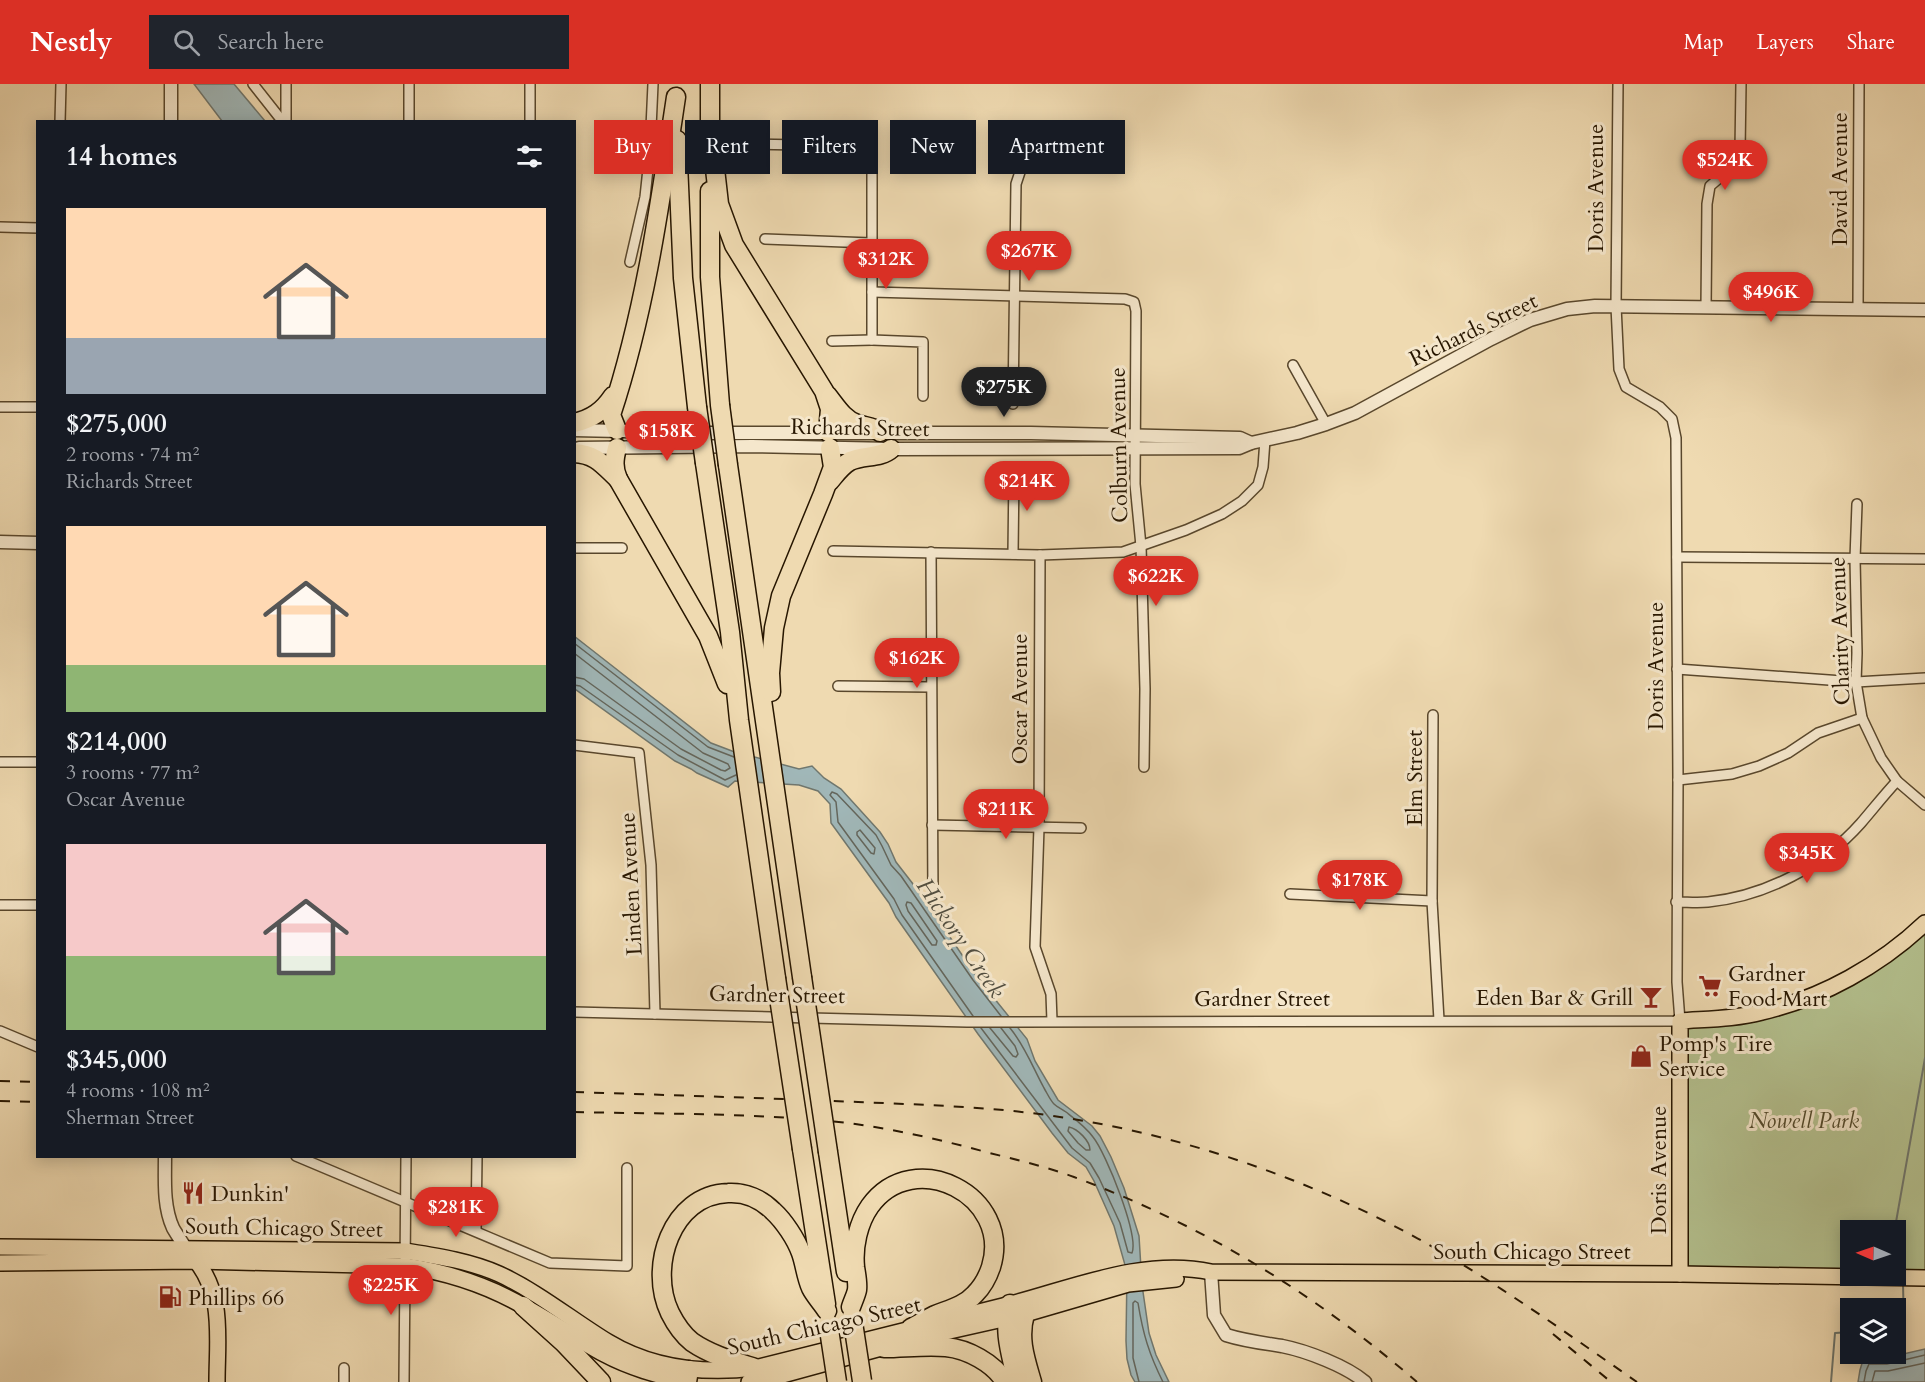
<!DOCTYPE html>
<html lang="en">
<head>
<meta charset="utf-8">
<style>
	body { margin:0; font-family:Cardo,serif; background:#20242c; color:#f1f3f6; height:100vh; display:flex; flex-direction:column; font-size:22px; white-space:nowrap }
	* { box-sizing:border-box; margin:0 }
	p { font-size:20px; color:#9ea1a6 }
	.icon { flex:none; width:33px; height:33px; fill:none; stroke:currentColor; stroke-width:2; stroke-linecap:round; stroke-linejoin:round }
	.map { position:relative; flex:1; overflow:hidden }
	.side { position:absolute; left:36px; top:36px; width:540px; height:1038px; display:flex; flex-direction:column; background:#171b24; border-radius:0px; box-shadow:0 3px 15px #0003 }
	.side>* { flex:none }
	.guide { position:absolute; left:594px; top:36px; width:570px; height:54px; display:flex; gap:12px }
	.needle { width:39px; rotate:272deg }
	.tools { position:absolute; left:1840px; top:1136px; display:grid; gap:12px }
	.tools a { display:grid; place-items:center; width:66px; height:66px; border-radius:0px; background:#171b24; box-shadow:0 3px 15px #0003; font-size:30px }
	.price { position:absolute; translate:-50% -51px; padding:0 14px; border-radius:21px; background:#d93025; color:#fff; font-size:20px; line-height:39px; filter:drop-shadow(0 2px 3px #0008) }
	.price::after { content:''; position:absolute; left:50%; top:36px; width:18px; height:14px; margin-left:-9px; background:inherit; clip-path:polygon(0 0,100% 0,50% 100%) }
	.price.current { background:#222; color:#fff }
	ul { padding:0; list-style:none }
	li { display:grid; align-content:center; gap:12px; height:318px; padding:0 30px }
	li span { display:grid; place-items:center; height:186px; border-radius:0px; color:#555 }
	li>.icon { margin-inline-start:auto }
	span .icon { width:108px; height:108px; fill:#fffc; stroke-width:1 }
	li b { font-size:26px }
	h2 { display:flex; justify-content:space-between; align-items:center; height:72px; padding:0 30px; font-size:26px }
	.tag { padding:0 21px; border-radius:0px; background:#171b24; box-shadow:0 3px 15px #0003; font-size:21px; line-height:54px }
	.tag.current { background:#d93025; color:#fff }
	header { display:flex; align-items:center; gap:36px; box-sizing:border-box; height:84px; padding:0 30px; background:#d93025; color:#fff }
	header strong { font-size:28px }
	nav { display:flex; gap:33px; margin-inline-start:auto; font-size:21px }
	.search { width:420px; height:54px; background:#20242c; display:flex; align-items:center; gap:15px; box-sizing:border-box; padding:0 21px; border-radius:0px; color:#9ea1a6; font-size:22px }
	.map>svg:first-child { display:block }
	.green { fill:#b4c18f; stroke:#6e6c48; stroke-width:1.5 }
	.water { fill:#a0b7b8; stroke:#70776e; stroke-width:1.5 }
	.lines { fill:none; stroke-linecap:round; stroke-linejoin:round }
	.shore { stroke:#64665c; stroke-width:1.5 }
	.stream { stroke:#70776e; stroke-width:2 }
	.minor-casing { stroke:#59472c; stroke-width:12 }
	.tertiary-casing { stroke:#59472c; stroke-width:15 }
	.primary-casing { stroke:#271600; stroke-width:18 }
	.motorway-casing { stroke:#271600; stroke-width:21 }
	.minor { stroke:#f5e7cc; stroke-width:9 }
	.tertiary { stroke:#f5e7cc; stroke-width:12 }
	.primary { stroke:#efdab1; stroke-width:15 }
	.motorway { stroke:#efdab1; stroke-width:18 }
	.rail { stroke:#271600; stroke-width:2; stroke-dasharray:10 10; stroke-linecap:butt }
	.motorway-bridge-casing { stroke:#271600; stroke-width:21; stroke-linecap:butt }
	.motorway-bridge { stroke:#efdab1; stroke-width:18 }
	.labels { text-anchor:middle; stroke-width:6; stroke-linejoin:round; paint-order:stroke }
	.street-label { font-size:22px; fill:#271600; stroke:#f5e7cc }
	.poi-label { font-size:22px; fill:#271600; stroke:#f5e7cc; text-anchor:start }
	.park-label { font-size:22px; font-style:italic; fill:#51492b; stroke:#f5e7cc }
	.water-label { font-size:24px; font-style:italic; fill:#514e40; stroke:#f5e7cc }
</style>
</head>
<body>
<header>
<strong>Nestly</strong>
<div class="search"><svg class="icon" aria-label="search" viewBox="0 0 24 24"><circle cx="10" cy="10" r="6"/><path d="M15 15l6 6"/></svg>Search here</div>
<nav><a>Map</a><a>Layers</a><a>Share</a></nav>
</header>
<div class="map">
<svg width="1925" height="1298" viewBox="0 0 1925 1298">
	<rect width="100%" height="100%" fill="#efdab1"/>
	<filter id="stains"><feTurbulence type="fractalNoise" baseFrequency=".00333" numOctaves="4"/><feColorMatrix values="0 0 0 0 .2 0 0 0 0 .09 0 0 0 0 .02 0 0 0 .5 -.17"/></filter>
	<radialGradient id="worn" r=".72"><stop offset=".6" stop-color="#630" stop-opacity="0"/><stop offset="1" stop-color="#630" stop-opacity=".3"/></radialGradient>
	<path class="green" d="M 1925,831 L 1925,1190 L 1896,1190 L 1896,1146 L 1851,1146 L 1851,1189 L 1684,1186 L 1684,933 L 1764,923 L 1847,892 L 1881,868 Z"/>
	<g class="water">
		<path d="M 194,0 L 234,0 L 265,37 L 222,37 Z"/>
		<path d="M 574,552 L 711,659 L 732,667 L 799,685 L 812,682 L 824,694 L 841,705 L 880,748 L 888,760 L 896,778 L 920,809 L 977,893 L 1027,955 L 1035,977 L 1058,1016 L 1092,1042 L 1100,1052 L 1111,1073 L 1124,1104 L 1139,1152 L 1142,1201 L 1149,1249 L 1156,1271 L 1169,1298 L 1135,1298 L 1131,1291 L 1127,1275 L 1126,1257 L 1127,1188 L 1114,1142 L 1094,1097 L 1086,1083 L 1068,1069 L 1052,1049 L 978,950 L 896,833 L 889,819 L 831,739 L 830,720 L 818,707 L 799,701 L 735,697 L 728,703 L 697,689 L 691,685 L 675,677 L 575,605 Z"/>
		<path d="M 1925,1265 L 1925,1298 L 1858,1298 L 1860,1286 L 1863,1276 L 1871,1273 L 1886,1274 Z"/>
	</g>
	<g class="lines">
		<g class="shore">
			<path d="M 574,559 L 708,663 L 734,673"/>
			<path d="M 574,569 L 703,669 L 728,680 L 730,684 L 725,687 L 721,686 L 681,665 L 584,595 L 574,593"/>
			<path d="M 574,601 L 580,602 L 678,671 L 725,696 L 736,691"/>
			<path d="M 860,746 L 875,764 L 874,770 L 871,769 L 857,751 L 857,748 Z"/>
			<path d="M 907,818 L 911,819 L 937,857 L 936,861 L 932,861 L 908,827 L 906,821 Z"/>
			<path d="M 973,932 L 902,831 L 894,815 L 838,738 L 836,718 L 830,711 L 832,708 L 837,710 L 876,751 L 882,762 L 891,781 L 901,792 L 973,896 L 1001,932"/>
			<path d="M 981,944 L 1072,1064 L 1090,1079 L 1099,1094 L 1120,1139 L 1128,1168 L 1132,1169 C 1139,1151 1106,1069 1093,1053 C 1086,1043 1075,1035 1066,1028 C 1062,1025 1057,1023 1054,1020 C 1050,1016 1047,1009 1044,1004 C 1033,984 1025,962 1010,944"/>
			<path d="M 990,944 L 1013,972 L 1016,973 L 1018,970 L 1015,962 L 1001,944"/>
			<path d="M 1069,1043 C 1078,1045 1090,1057 1090,1066 L 1086,1066 L 1078,1059 L 1068,1047 Z"/>
			<path d="M 1139,1298 L 1133,1274 L 1133,1219 L 1135,1217 L 1138,1219 C 1143,1250 1149,1270 1163,1298"/>
			<path d="M 1864,1298 L 1866,1287 L 1869,1280 L 1887,1280 L 1925,1271"/>
			<path d="M 1872,1298 L 1875,1287 L 1888,1287 L 1925,1279"/>
		</g>
		<g class="stream">
			<path d="M 1903,1187 L 1904,1178 L 1896,1138 L 1925,974"/>
			<path d="M 1896,1246 L 1904,1247 L 1903,1199"/>
			<path d="M 1831,1298 L 1835,1249 L 1851,1248"/>
		</g>
		<g class="minor-casing">
			<g id="minor">
				<path d="M 253,0 L 283,38"/>
				<path d="M 409,0 L 409,38"/>
				<path d="M 60,38 L 61,0"/>
				<path d="M 286,38 L 286,0"/>
				<path d="M 530,38 L 530,0"/>
				<path d="M 742,60 L 852,62 L 864,66 L 872,80 L 872,256 L 923,258 L 923,312"/>
				<path d="M 0,143 L 38,144"/>
				<path d="M 765,155 L 871,159"/>
				<path d="M 630,178 L 645,113 L 650,66 L 653,0"/>
				<path d="M 872,208 L 1125,215 L 1134,218 L 1136,227 L 1135,400 L 1141,462 L 1143,534 L 1145,605 L 1144,683"/>
				<path d="M 1706,224 L 1707,120 L 1710,102 L 1731,84 L 1740,67 L 1741,0"/>
				<path d="M 1858,225 L 1859,0"/>
				<path d="M 832,257 L 872,256"/>
				<path d="M 1293,281 L 1326,340"/>
				<path d="M 1013,320 L 1016,100 L 1025,73"/>
				<path d="M 0,323 L 38,323"/>
				<path d="M 1857,420 L 1855,475 L 1857,569 L 1856,598 L 1862,634 L 1881,674 L 1897,697 L 1925,721"/>
				<path d="M 574,464 L 622,464"/>
				<path d="M 833,467 L 1040,471 L 1123,468 L 1186,446 L 1222,430 L 1242,417 L 1258,401 L 1263,383 L 1265,356"/>
				<path d="M 931,468 L 933,813"/>
				<path d="M 1013,470 L 1014,386"/>
				<path d="M 1040,471 L 1039,743 L 1035,863 L 1051,910 L 1052,937"/>
				<path d="M 1677,473 L 1925,475"/>
				<path d="M 1677,585 L 1856,598 L 1925,594"/>
				<path d="M 838,602 L 931,603"/>
				<path d="M 1433,631 L 1432,817 L 1439,936"/>
				<path d="M 574,661 L 639,669 L 651,781 L 655,930"/>
				<path d="M 0,678 L 38,678"/>
				<path d="M 1678,696 L 1732,690 L 1759,682 L 1788,669 L 1818,649 L 1862,634"/>
				<path d="M 932,741 L 1081,744"/>
				<path d="M 1290,810 L 1432,817"/>
				<path d="M 1676,818 C 1687,818 1698,819 1708,818 C 1766,812 1823,782 1861,739 C 1873,725 1884,711 1897,697"/>
				<path d="M 0,821 L 38,821"/>
				<path d="M 574,928 L 967,938 L 1680,937 L 1677,898 L 1678,696 L 1676,354 L 1672,335 L 1660,323 L 1626,303 L 1619,285 L 1616,222 L 1618,0"/>
				<path d="M 0,947 L 38,963"/>
				<path d="M 296,1072 L 550,1179 L 627,1182 L 627,1084"/>
				<path d="M 476,1147 L 477,1072"/>
				<path d="M 344,1298 L 344,1284"/>
				<path d="M 404,1298 L 406,1072"/>
			</g>
		</g>
		<g class="tertiary-casing">
			<g id="tertiary">
				<path d="M 171,0 L 171,38"/>
				<path d="M 574,346 L 711,349 L 1031,349 L 1240,354 L 1251,359"/>
				<path d="M 579,364 L 752,362 L 891,365 L 1239,364 L 1251,359 L 1297,349 L 1326,340 L 1355,329 L 1491,255 L 1530,236 L 1567,225 L 1595,222 L 1925,226"/>
				<path d="M 0,458 L 38,459"/>
				<path d="M 165,1072 C 165,1096 163,1122 173,1144 C 177,1151 182,1158 186,1165"/>
				<path d="M 1211,1188 L 1214,1231 L 1226,1251 C 1245,1257 1263,1259 1282,1262 C 1307,1267 1346,1282 1365,1298"/>
			</g>
		</g>
		<g class="primary-casing">
			<g id="primary">
				<path d="M 0,1163 L 405,1167 C 436,1172 470,1177 499,1190 C 538,1208 572,1236 608,1258 C 653,1285 705,1290 755,1284 C 839,1263 923,1242 1007,1221 C 1071,1205 1143,1173 1211,1188 L 1680,1190 L 1925,1194"/>
				<path d="M 192,1172 C 225,1208 217,1253 217,1298"/>
				<path d="M 0,1179 L 197,1177 L 405,1182 C 446,1188 489,1202 525,1223 C 552,1238 577,1255 604,1270 C 630,1284 657,1291 686,1298"/>
				<path d="M 1680,1190 L 1680,937 C 1707,935 1736,935 1762,928 C 1822,914 1881,881 1925,839"/>
				<path d="M 749,1298 L 757,1298 L 914,1255 L 1025,1230 L 1128,1200 L 1176,1195"/>
			</g>
		</g>
		<g class="motorway-casing">
			<g id="motorway">
				<path d="M 710,41 L 719,120 L 734,161 L 824,307 L 830,325 L 828,348"/>
				<path d="M 710,53 L 710,0"/>
				<path d="M 677,56 L 683,194 L 697,323"/>
				<path d="M 710,107 L 710,193 L 720,321"/>
				<path d="M 827,311 C 836,322 843,335 857,340 C 865,343 873,342 880,348"/>
				<path d="M 574,339 C 592,335 603,327 613,312"/>
				<path d="M 617,346 L 611,331 C 645,228 660,120 676,13"/>
				<path d="M 617,364 C 614,375 613,384 618,395 L 708,552 L 727,600"/>
				<path d="M 574,369 C 596,370 603,381 618,395"/>
				<path d="M 705,379 L 730,548 L 739,636 L 776,894"/>
				<path d="M 728,381 L 802,893"/>
				<path d="M 829,398 C 835,391 841,382 850,377 C 863,371 881,374 891,365"/>
				<path d="M 771,608 L 770,589 L 774,544 L 781,512 L 823,410 L 833,383 L 830,364"/>
				<path d="M 802,1065 L 826,1220"/>
				<path d="M 828,1068 L 846,1188"/>
				<path d="M 1010,1220 C 1003,1250 1011,1269 1017,1298"/>
				<path d="M 523,1222 L 564,1259 L 601,1298"/>
				<path d="M 851,1223 C 853,1217 856,1211 857,1206 C 858,1199 856,1190 855,1183 C 853,1163 858,1139 870,1122 C 914,1061 1013,1112 991,1183 C 988,1192 982,1203 975,1210 C 964,1222 950,1225 935,1231 C 927,1235 919,1240 911,1244"/>
				<path d="M 1025,1230 C 1018,1254 1025,1274 1032,1298"/>
				<path d="M 884,1264 C 904,1264 926,1261 946,1263 C 967,1265 994,1279 1005,1298"/>
				<path d="M 755,1284 C 733,1277 711,1271 692,1258 C 682,1250 675,1239 670,1229 C 648,1184 671,1111 728,1109 C 745,1108 761,1115 773,1127 C 784,1137 796,1155 801,1169 C 805,1180 806,1193 811,1204 C 815,1212 822,1219 827,1227"/>
				<path d="M 687,1298 L 689,1286"/>
			</g>
		</g>
		<use href="#minor" class="minor"/>
		<use href="#tertiary" class="tertiary"/>
		<use href="#primary" class="primary"/>
		<use href="#motorway" class="motorway"/>
		<g class="rail">
			<path d="M 0,997 L 38,998"/>
			<path d="M 574,1008 C 669,1011 763,1014 858,1018 C 929,1021 1002,1023 1073,1035 C 1170,1051 1264,1081 1353,1122 C 1455,1168 1546,1235 1637,1298"/>
			<path d="M 0,1017 L 38,1018"/>
			<path d="M 574,1028 C 666,1030 758,1029 848,1039 C 893,1045 938,1055 982,1067 C 1013,1075 1044,1082 1074,1093 C 1203,1141 1314,1209 1417,1298"/>
			<path d="M 1553,1250 L 1611,1298"/>
		</g>
		<g class="motorway-bridge-casing">
			<g id="motorway-bridge">
				<path d="M 720,321 L 728,381"/>
				<path d="M 697,323 L 705,379"/>
				<path d="M 802,893 L 828,1068"/>
				<path d="M 776,894 L 802,1065"/>
				<path d="M 852,1232 L 862,1297"/>
				<path d="M 828,1239 L 837,1298"/>
			</g>
		</g>
		<use href="#motorway-bridge" class="motorway-bridge"/>
	</g>
	<defs>
		<g id="supermarket-bare" transform="scale(1.8)"><path d="M-6-5.5h2.5l.6 2H6L4.5 2H-2.5L-4.4-4H-6ZM-1.5 3.2a1.3 1.3 0 1 0 .1 0ZM3 3.2a1.3 1.3 0 1 0 .1 0Z" fill="#8f2418" stroke="#f5e7cc" stroke-width="2.5" paint-order="stroke"/></g>
		<g id="bar-bare" transform="scale(1.8)"><path d="M-6-5H6L.8 .8V4.5H3.5V6h-7V4.5H-.8V.8Z" fill="#8f2418" stroke="#f5e7cc" stroke-width="2.5" paint-order="stroke"/></g>
		<g id="shop-bare" transform="scale(1.8)"><path d="M-5-2.5h2.3a2.7 3.5 0 0 1 5.4 0H5L5.5 6h-11ZM-1.5-2.5h3a1.5 2.3 0 0 0-3 0Z" fill="#8f2418" stroke="#f5e7cc" stroke-width="2.5" paint-order="stroke"/></g>
		<g id="restaurant-bare" transform="scale(1.8)"><path d="M-5-6h1v4h1v-4h1v4h1v-4h1v5L-1.5 .5V6h-2V.5L-5-1ZM5-6V6H3V1.5H1.5Q1.5-4 5-6Z" fill="#8f2418" stroke="#f5e7cc" stroke-width="2.5" paint-order="stroke"/></g>
		<g id="fuel-bare" transform="scale(1.8)"><path d="M-5.5-6h7V0h2V4h1.3V-2.5L3-4.5l.8-.8L6-3V5H2.5V1h-1V6h-7ZM-4.2-4.7v3.2H.2V-4.7Z" fill="#8f2418" stroke="#f5e7cc" stroke-width="2.5" paint-order="stroke"/></g>
	</defs>
	<g fill-rule="evenodd">
		<use href="#supermarket-bare" x="1710" y="902"/>
		<use href="#bar-bare" x="1651" y="913"/>
		<use href="#shop-bare" x="1641" y="972"/>
		<use href="#restaurant-bare" x="193" y="1109"/>
		<use href="#fuel-bare" x="170" y="1213"/>
	</g>
	<g class="labels">
		<g class="street-label">
			<text transform="translate(1839 95) rotate(-90)" y="8">David Avenue</text>
			<text transform="translate(1595 104) rotate(-90)" y="8">Doris Avenue</text>
			<text transform="translate(1473 245) rotate(-26)" y="8">Richards Street</text>
			<text transform="translate(860 343) rotate(1)" y="8">Richards Street</text>
			<text transform="translate(1118 361) rotate(-91)" y="8">Colburn Avenue</text>
			<text transform="translate(1839 547) rotate(-92)" y="8">Charity Avenue</text>
			<text transform="translate(1655 582) rotate(-90)" y="8">Doris Avenue</text>
			<text transform="translate(1019 615) rotate(-90)" y="8">Oscar Avenue</text>
			<text transform="translate(1414 694) rotate(-90)" y="8">Elm Street</text>
			<text transform="translate(630 800) rotate(-93)" y="8">Linden Avenue</text>
			<text transform="translate(777 910) rotate(1)" y="8">Gardner Street</text>
			<text x="1262" y="922">Gardner Street</text>
			<text transform="translate(1658 1086) rotate(-90)" y="8">Doris Avenue</text>
			<text transform="translate(284 1143) rotate(1)" y="8">South Chicago Street</text>
			<text x="1532" y="1175">South Chicago Street</text>
			<text transform="translate(824 1241) rotate(-13)" y="8">South Chicago Street</text>
		</g>
		<g class="poi-label">
			<text x="1728" y="897">Gardner<tspan x="1728" dy="25">Food Mart</tspan></text>
			<text x="1633" y="921" text-anchor="end">Eden Bar &amp; Grill</text>
			<text x="1659" y="967">Pomp's Tire<tspan x="1659" dy="25">Service</tspan></text>
			<text x="211" y="1117">Dunkin'</text>
			<text x="188" y="1221">Phillips 66</text>
		</g>
		<g class="park-label">
			<text x="1804" y="1044">Nowell Park</text>
		</g>
		<g class="water-label">
			<text transform="translate(961 854) rotate(56)" y="8">Hickory Creek</text>
		</g>
	</g>
	<rect width="100%" height="100%" filter="url(#stains)"/>
	<rect width="100%" height="100%" fill="url(#worn)"/>
</svg>
<div class="tools">
<a><svg class="needle" viewBox="-14 -14 28 28"><path d="M0-13l5 13h-10z" fill="#e53935"/><path d="M0 13l5-13h-10z" fill="#9ea1a6"/></svg></a>
<a><svg class="icon" aria-label="layers" viewBox="0 0 24 24"><path d="M12 4l9 5-9 5-9-5zM3 14l9 5 9-5"/></svg></a>
</div>
<b class="price" style="left:1725px;top:107px">$524K</b>
<b class="price" style="left:1029px;top:198px">$267K</b>
<b class="price" style="left:886px;top:206px">$312K</b>
<b class="price" style="left:1771px;top:239px">$496K</b>
<b class="price current" style="left:1004px;top:334px">$275K</b>
<b class="price" style="left:667px;top:378px">$158K</b>
<b class="price" style="left:1027px;top:428px">$214K</b>
<b class="price" style="left:1156px;top:523px">$622K</b>
<b class="price" style="left:917px;top:605px">$162K</b>
<b class="price" style="left:1006px;top:756px">$211K</b>
<b class="price" style="left:1807px;top:800px">$345K</b>
<b class="price" style="left:1360px;top:827px">$178K</b>
<b class="price" style="left:456px;top:1154px">$281K</b>
<b class="price" style="left:391px;top:1232px">$225K</b>
<div class="guide">
<a class="tag current">Buy</a>
<a class="tag">Rent</a>
<a class="tag">Filters</a>
<a class="tag">New</a>
<a class="tag">Apartment</a>
</div>
<section class="side">
<h2>14 homes<svg class="icon" aria-label="filters" viewBox="0 0 24 24"><path d="M4 7h16M4 17h16"/><circle cx="9" cy="7" r="2"/><circle cx="15" cy="17" r="2"/></svg></h2>
<ul>
<li><span style="background:linear-gradient(#ffd9b3 70%,#9aa5b1 0)"><svg class="icon" aria-label="home" viewBox="0 0 24 24"><path d="M3 11l9-7 9 7M6 9v11h12V9"/></svg></span><div><b>$275,000</b><p>2 rooms · 74 m²</p><p>Richards Street</p></div></li>
<li><span style="background:linear-gradient(#ffd9b3 75%,#8fb573 0)"><svg class="icon" aria-label="home" viewBox="0 0 24 24"><path d="M3 11l9-7 9 7M6 9v11h12V9"/></svg></span><div><b>$214,000</b><p>3 rooms · 77 m²</p><p>Oscar Avenue</p></div></li>
<li><span style="background:linear-gradient(#f6c9c9 60%,#8fb573 0)"><svg class="icon" aria-label="home" viewBox="0 0 24 24"><path d="M3 11l9-7 9 7M6 9v11h12V9"/></svg></span><div><b>$345,000</b><p>4 rooms · 108 m²</p><p>Sherman Street</p></div></li>
</ul>
</section>
</div>
</body>
</html>
